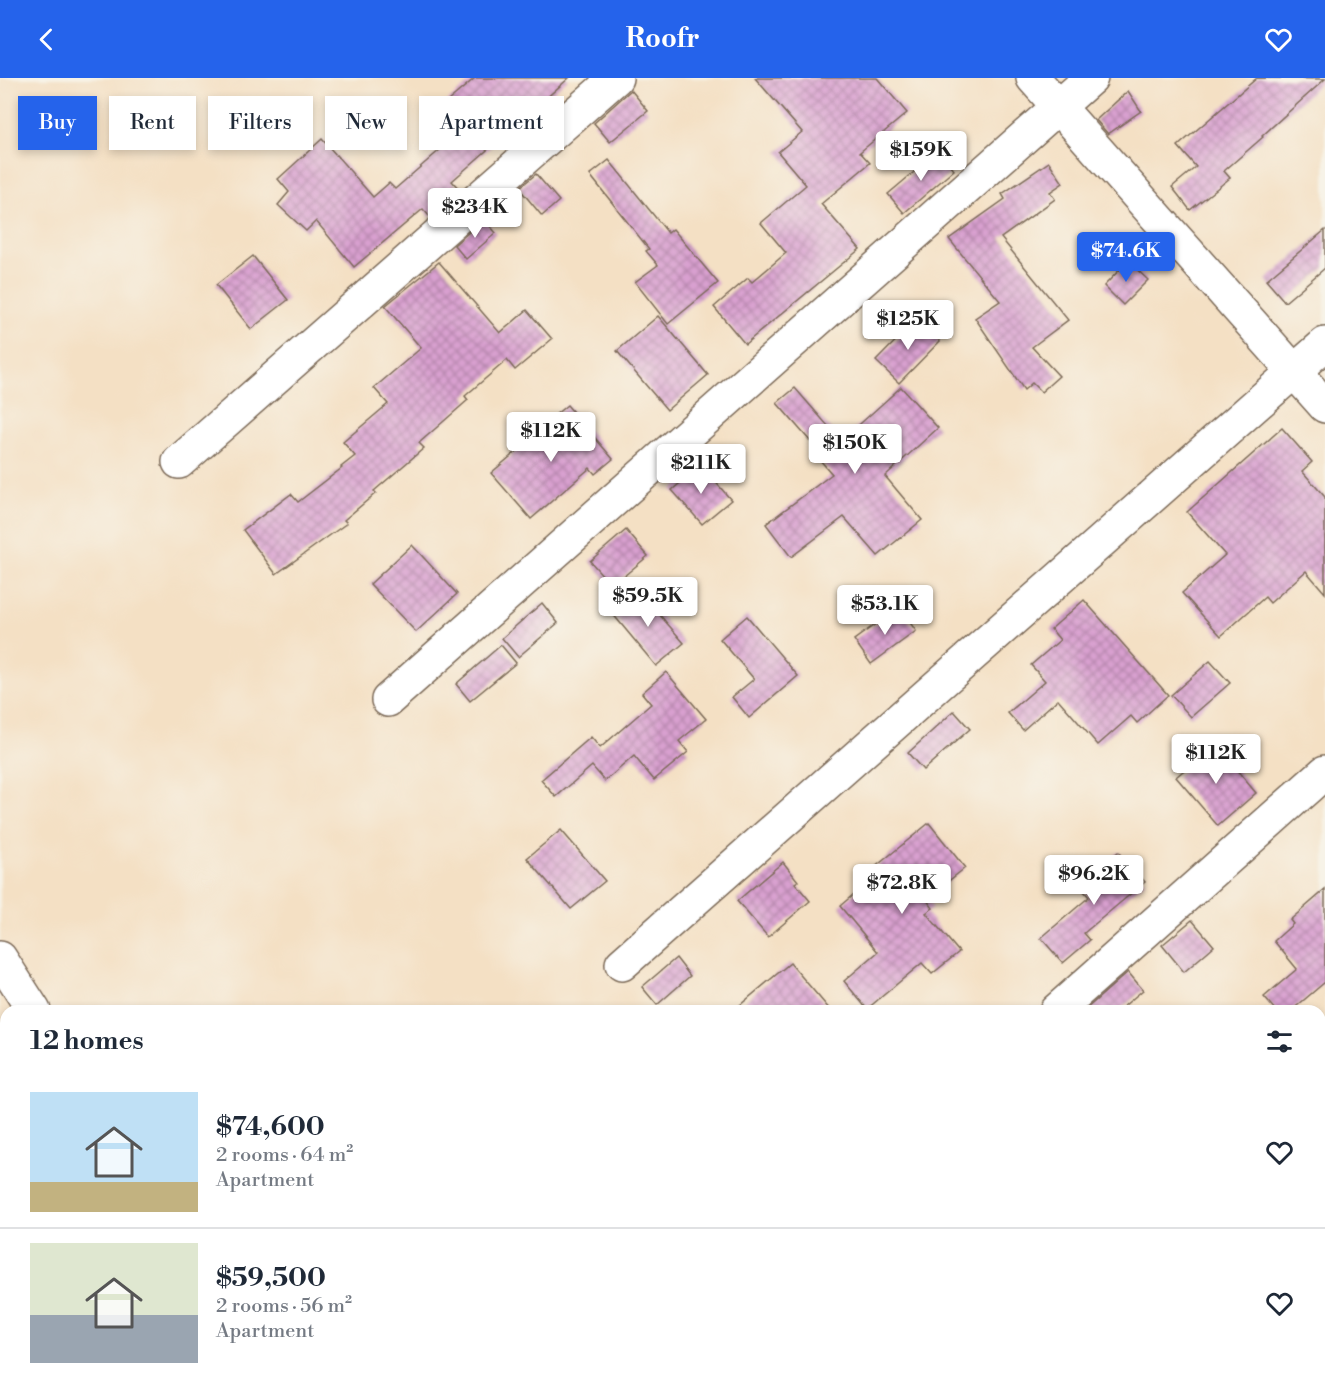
<!DOCTYPE html>
<html lang="en">
<head>
<meta charset="utf-8">
<style>
	body { margin:0; font-family:"Libre Bodoni",serif; background:#f6f6f7; color:#1f2937; height:100vh; display:flex; flex-direction:column; font-size:22px; white-space:nowrap }
	* { box-sizing:border-box; margin:0 }
	p { font-size:20px; color:#747a83 }
	.icon { flex:none; width:33px; height:33px; fill:none; stroke:currentColor; stroke-width:2; stroke-linecap:round; stroke-linejoin:round }
	.map { position:relative; flex:1; overflow:hidden }
	.panel { position:absolute; left:0px; top:927px; width:1326px; height:384px; display:flex; flex-direction:column; background:#fff; border-radius:18px 18px 0 0; box-shadow:0 3px 9px #0003 }
	.panel>* { flex:none }
	.guide { position:absolute; left:18px; top:18px; width:600px; height:54px; display:flex; gap:12px }
	.price { position:absolute; translate:-50% -51px; padding:0 14px; border-radius:6px; background:#fff; color:#222; font-size:20px; line-height:39px; filter:drop-shadow(0 2px 3px #0008) }
	.price::after { content:''; position:absolute; left:50%; top:36px; width:18px; height:14px; margin-left:-9px; background:inherit; clip-path:polygon(0 0,100% 0,50% 100%) }
	.price.active { background:#2563eb; color:#fff }
	ul { padding:0; list-style:none }
	li { display:flex; align-items:center; gap:18px; height:150px; padding:0 30px }
	li+li { border-top:2px solid #e0e1e3 }
	li span { display:grid; place-items:center; flex:none; width:168px; height:120px; border-radius:0px; color:#555 }
	li>.icon { margin-inline-start:auto }
	span .icon { width:72px; height:72px; fill:#fffc; stroke-width:1 }
	li b { font-size:26px }
	h2 { display:flex; justify-content:space-between; align-items:center; height:72px; padding:0 30px; font-size:26px }
	.chip { padding:0 21px; border-radius:0px; background:#fff; box-shadow:0 3px 9px #0003; font-size:21px; line-height:54px }
	.chip.active { background:#2563eb; color:#fff }
	header { display:flex; justify-content:space-between; align-items:center; height:78px; padding:0 30px; background:#2563eb; color:#fff; font-size:27px; font-weight:800 }
	.map>svg:first-child { display:block }
	.building { fill:url(#building-cross-hatch) }
	.lines { fill:none; stroke-linecap:round; stroke-linejoin:round }
	.minor-casing { stroke:#7c6a58; stroke-width:36 }
	.minor { stroke:#fff; stroke-width:33 }
</style>
</head>
<body>
<header><svg class="icon" aria-label="back" viewBox="0 0 24 24"><path d="M15 5l-7 7 7 7"/></svg>Roofr<svg class="icon" aria-label="heart" viewBox="0 0 24 24"><path d="M12 20l-8-8c-3-5 5-10 8-4 3-6 11-1 8 4z"/></svg></header>
<div class="map">
<svg width="1325" height="1311" viewBox="0 0 1325 1311">
	<defs>
		<pattern id="building-cross-hatch" width="8" height="8" patternUnits="userSpaceOnUse" patternTransform="scale(1.5)"><rect width="8" height="8" fill="#d9a0d0"/><path d="M0 0l8 8M0 8l8-8" fill="none" stroke="#b183a8"/></pattern>
	</defs>
	<rect width="100%" height="100%" fill="#f7f3e8"/>
	<filter id="ink" filterUnits="userSpaceOnUse"><feTurbulence type="fractalNoise" baseFrequency=".0167" numOctaves="2"/><feDisplacementMap in="SourceGraphic" scale="12" xChannelSelector="R" yChannelSelector="G"/><feConvolveMatrix kernelMatrix="1 2 1 2 8 2 1 2 1" color-interpolation-filters="sRGB"/></filter>
	<filter id="wash" filterUnits="userSpaceOnUse"><feTurbulence type="fractalNoise" baseFrequency=".008" numOctaves="4" result="noise"/><feDisplacementMap in="SourceGraphic" scale="24" xChannelSelector="R" yChannelSelector="G"/><feGaussianBlur stdDeviation="1.35" result="paint"/><feColorMatrix in="noise" values="0 0 0 0 0 0 0 0 0 0 0 0 0 0 0 0 0 1.4 0 .05"/><feComposite in="paint" operator="in"/></filter>
	<g filter="url(#wash)">
		<rect width="100%" height="100%" fill="#f4e0c4"/>
		<g id="blocks">
			<g class="building">
				<path d="M 475,0 L 569,0 L 452,103 L 460,112 L 430,139 L 423,131 L 354,189 L 316,143 L 306,153 L 278,127 L 289,114 L 278,101 L 322,61 L 373,119 L 389,105 L 395,111 L 449,64 L 428,40 Z"/>
				<path d="M 755,0 L 877,0 L 907,35 L 860,74 L 870,85 L 821,126 L 860,171 L 745,266 L 714,229 L 748,200 L 752,204 L 786,175 L 761,145 L 806,107 L 778,74 L 802,54 Z"/>
				<path d="M 1257,0 L 1325,1 L 1262,58 L 1263,59 L 1224,93 L 1230,100 L 1190,132 L 1172,109 L 1196,89 L 1178,68 Z"/>
				<path d="M 631,12 L 648,33 L 610,64 L 594,45 Z"/>
				<path d="M 1128,13 L 1141,33 L 1108,56 L 1096,42 Z"/>
				<path d="M 939,73 L 954,92 L 904,135 L 888,116 Z"/>
				<path d="M 609,82 L 668,155 L 673,151 L 718,205 L 668,246 L 635,204 L 658,187 L 646,173 L 649,171 L 590,97 Z"/>
				<path d="M 1049,84 L 1063,105 L 1050,114 L 1055,121 L 1001,160 L 1068,242 L 1032,269 L 1059,298 L 1041,314 L 1032,305 L 1024,312 L 975,240 L 1000,223 L 949,161 L 1005,121 L 1002,116 Z"/>
				<path d="M 536,96 L 559,123 L 542,138 L 519,110 Z"/>
				<path d="M 484,141 L 496,155 L 466,181 L 454,167 Z"/>
				<path d="M 1325,152 L 1325,190 L 1285,224 L 1266,202 Z"/>
				<path d="M 253,178 L 288,222 L 251,251 L 216,207 Z"/>
				<path d="M 1128,183 L 1148,202 L 1123,227 L 1104,208 Z"/>
				<path d="M 439,184 L 500,255 L 527,232 L 552,261 L 515,292 L 507,282 L 465,318 L 468,322 L 419,365 L 424,370 L 374,413 L 376,415 L 344,442 L 347,445 L 276,496 L 243,452 L 291,416 L 298,424 L 342,390 L 341,389 L 355,378 L 343,364 L 388,326 L 374,310 L 421,270 L 385,228 Z"/>
				<path d="M 658,238 L 708,297 L 667,332 L 617,273 Z"/>
				<path d="M 917,241 L 940,263 L 899,305 L 876,283 Z"/>
				<path d="M 901,309 L 938,350 L 885,398 L 922,442 L 878,478 L 844,439 L 791,479 L 766,446 L 832,396 L 820,382 L 824,379 L 777,325 L 795,310 L 841,363 Z"/>
				<path d="M 567,327 L 613,381 L 595,396 L 590,390 L 531,441 L 491,395 L 551,344 L 549,342 Z"/>
				<path d="M 1282,350 L 1312,384 L 1302,393 L 1325,419 L 1325,515 L 1306,493 L 1270,525 L 1265,519 L 1221,558 L 1182,515 L 1225,477 L 1187,434 Z"/>
				<path d="M 701,387 L 731,422 L 702,446 L 672,412 Z"/>
				<path d="M 626,452 L 648,478 L 612,508 L 590,483 Z"/>
				<path d="M 412,467 L 457,516 L 416,554 L 370,506 Z"/>
				<path d="M 639,513 L 684,565 L 656,588 L 612,535 Z"/>
				<path d="M 1084,522 L 1168,617 L 1137,645 L 1131,638 L 1098,667 L 1058,621 L 1023,652 L 1008,635 L 1045,603 L 1031,587 L 1060,562 L 1051,551 Z"/>
				<path d="M 542,525 L 558,545 L 518,579 L 502,560 Z"/>
				<path d="M 899,529 L 916,553 L 871,586 L 854,562 Z"/>
				<path d="M 747,538 L 798,598 L 749,640 L 732,619 L 754,601 L 720,561 Z"/>
				<path d="M 501,567 L 516,585 L 470,623 L 456,606 Z"/>
				<path d="M 1210,583 L 1230,605 L 1191,639 L 1171,617 Z"/>
				<path d="M 666,594 L 706,641 L 679,663 L 688,674 L 654,702 L 634,678 L 605,703 L 592,688 L 556,719 L 541,702 L 591,659 L 600,670 L 651,626 L 642,615 Z"/>
				<path d="M 954,633 L 970,651 L 923,692 L 908,675 Z"/>
				<path d="M 1215,666 L 1256,715 L 1218,748 L 1176,699 Z"/>
				<path d="M 929,745 L 965,790 L 926,821 L 933,830 L 926,835 L 959,874 L 932,896 L 922,885 L 867,931 L 844,903 L 878,874 L 840,828 L 868,804 L 863,799 Z"/>
				<path d="M 561,752 L 605,803 L 571,831 L 527,780 Z"/>
				<path d="M 1118,774 L 1145,804 L 1084,855 L 1090,862 L 1063,885 L 1041,860 L 1089,819 L 1079,807 Z"/>
				<path d="M 783,784 L 798,803 L 795,805 L 810,823 L 768,859 L 737,823 Z"/>
				<path d="M 1325,812 L 1325,904 L 1291,933 L 1276,933 L 1264,919 L 1297,891 L 1274,863 L 1293,846 L 1290,842 Z"/>
				<path d="M 1192,842 L 1214,868 L 1184,894 L 1162,867 Z"/>
				<path d="M 676,880 L 690,898 L 657,927 L 642,909 Z"/>
				<path d="M 790,885 L 831,933 L 733,933 Z"/>
				<path d="M 1128,894 L 1143,912 L 1118,933 L 1084,933 Z"/>
			</g>
		</g>
	</g>
	<g filter="url(#ink)">
		<use href="#blocks" fill-opacity="0" stroke="#7c6a58" stroke-width="1.5"/>
		<g class="lines">
			<g class="minor-casing">
				<g id="minor">
					<path d="M 1033,0 L 1325,328"/>
					<path d="M 179,384 L 616,0"/>
					<path d="M 388,622 L 1091,0"/>
					<path d="M 0,880 L 34,933"/>
					<path d="M 622,886 L 1325,266"/>
					<path d="M 1056,933 L 1325,694"/>
					<path d="M 1320,1118 L 1325,1114"/>
					<path d="M 0,1247 L 6,1241"/>
					<path d="M 263,1311 L 269,1305"/>
					<path d="M 1090,1311 L 1098,1305"/>
				</g>
			</g>
			<use href="#minor" class="minor"/>
		</g>
	</g>
</svg>
<b class="price" style="left:921px;top:104px">$159K</b>
<b class="price" style="left:475px;top:161px">$234K</b>
<b class="price active" style="left:1126px;top:205px">$74.6K</b>
<b class="price" style="left:908px;top:273px">$125K</b>
<b class="price" style="left:551px;top:385px">$112K</b>
<b class="price" style="left:855px;top:397px">$150K</b>
<b class="price" style="left:701px;top:417px">$211K</b>
<b class="price" style="left:648px;top:550px">$59.5K</b>
<b class="price" style="left:885px;top:558px">$53.1K</b>
<b class="price" style="left:1216px;top:707px">$112K</b>
<b class="price" style="left:1094px;top:828px">$96.2K</b>
<b class="price" style="left:902px;top:837px">$72.8K</b>
<div class="guide">
<a class="chip active">Buy</a>
<a class="chip">Rent</a>
<a class="chip">Filters</a>
<a class="chip">New</a>
<a class="chip">Apartment</a>
</div>
<section class="panel">
<h2>12 homes<svg class="icon" aria-label="filters" viewBox="0 0 24 24"><path d="M4 7h16M4 17h16"/><circle cx="9" cy="7" r="2"/><circle cx="15" cy="17" r="2"/></svg></h2>
<ul>
<li><span style="background:linear-gradient(#bfe0f5 75%,#c2b280 0)"><svg class="icon" aria-label="home" viewBox="0 0 24 24"><path d="M3 11l9-7 9 7M6 9v11h12V9"/></svg></span><div><b>$74,600</b><p>2 rooms · 64 m²</p><p>Apartment</p></div><svg class="icon" aria-label="heart" viewBox="0 0 24 24"><path d="M12 20l-8-8c-3-5 5-10 8-4 3-6 11-1 8 4z"/></svg></li>
<li><span style="background:linear-gradient(#dfe7d0 60%,#9aa5b1 0)"><svg class="icon" aria-label="home" viewBox="0 0 24 24"><path d="M3 11l9-7 9 7M6 9v11h12V9"/></svg></span><div><b>$59,500</b><p>2 rooms · 56 m²</p><p>Apartment</p></div><svg class="icon" aria-label="heart" viewBox="0 0 24 24"><path d="M12 20l-8-8c-3-5 5-10 8-4 3-6 11-1 8 4z"/></svg></li>
</ul>
</section>
</div>
</body>
</html>
